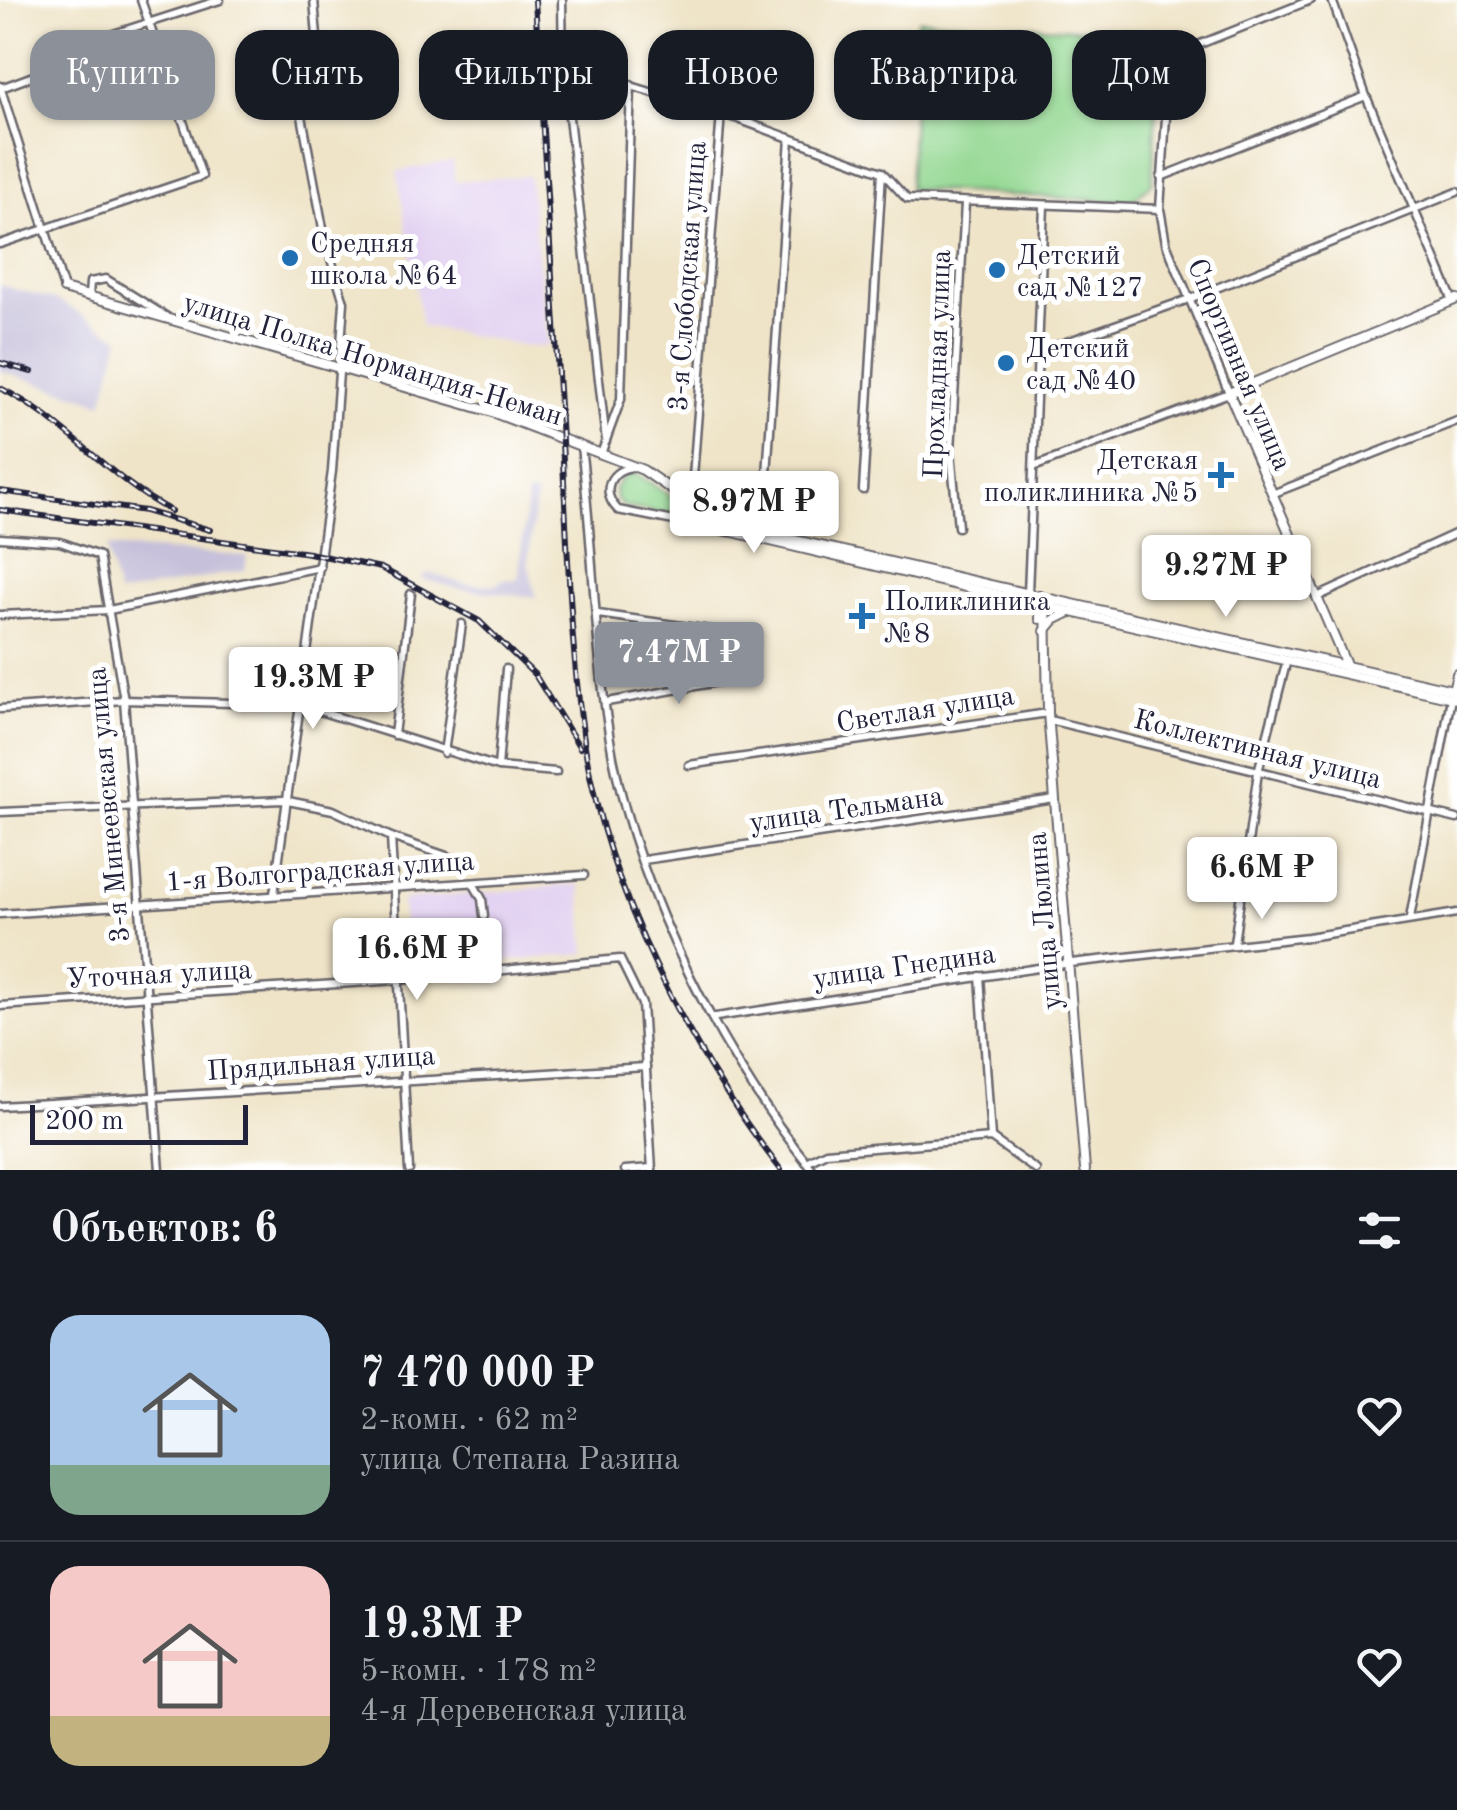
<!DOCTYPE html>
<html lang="ru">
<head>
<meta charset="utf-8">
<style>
	body { margin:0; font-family:"Old Standard TT",serif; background:#20242c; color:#f1f3f6; height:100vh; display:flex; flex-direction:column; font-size:38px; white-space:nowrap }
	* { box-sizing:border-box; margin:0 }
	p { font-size:32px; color:#9ea1a6 }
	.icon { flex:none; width:55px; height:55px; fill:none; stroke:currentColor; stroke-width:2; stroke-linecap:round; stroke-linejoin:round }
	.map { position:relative; height:1170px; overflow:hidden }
	.side { display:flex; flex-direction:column; background:#171b24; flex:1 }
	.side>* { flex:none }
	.banner { position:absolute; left:30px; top:30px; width:1398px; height:90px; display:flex; gap:20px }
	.scale { position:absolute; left:30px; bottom:25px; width:218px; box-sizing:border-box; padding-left:10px; border:5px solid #22223b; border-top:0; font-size:28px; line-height:35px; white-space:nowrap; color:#22223b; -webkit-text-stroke:8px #fff; paint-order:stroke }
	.price { position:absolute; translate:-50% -85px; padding:0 22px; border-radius:10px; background:#fff; color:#222; font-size:32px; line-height:65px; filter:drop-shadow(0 2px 5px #0008) }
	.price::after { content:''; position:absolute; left:50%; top:60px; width:30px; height:22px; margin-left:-15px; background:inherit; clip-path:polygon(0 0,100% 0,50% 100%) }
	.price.current { background:#8c9099; color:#fff }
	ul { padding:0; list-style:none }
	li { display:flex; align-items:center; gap:30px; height:250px; padding:0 50px }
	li+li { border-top:2px solid #363941 }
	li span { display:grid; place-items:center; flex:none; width:280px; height:200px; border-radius:30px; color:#555 }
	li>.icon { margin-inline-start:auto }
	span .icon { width:120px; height:120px; fill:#fffc; stroke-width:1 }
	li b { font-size:42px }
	h2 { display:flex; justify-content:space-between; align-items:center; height:120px; padding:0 50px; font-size:42px }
	.chip { padding:0 35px; border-radius:30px; background:#171b24; box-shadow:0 2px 8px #0004; font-size:35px; line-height:90px }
	.chip.current { background:#8c9099; color:#fff }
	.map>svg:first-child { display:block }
	.built { fill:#e3d3f2 }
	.industrial { fill:#c6c0da }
	.green { fill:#92d790; stroke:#5a7c66; stroke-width:2.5 }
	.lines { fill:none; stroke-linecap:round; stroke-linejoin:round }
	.minor-casing { stroke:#6a666c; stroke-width:11 }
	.tertiary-casing { stroke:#6a666c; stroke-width:12 }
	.secondary-casing { stroke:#6a666c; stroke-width:12 }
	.minor { stroke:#fff; stroke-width:6 }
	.tertiary { stroke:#fff; stroke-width:8 }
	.secondary { stroke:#fff; stroke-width:8 }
	.rail-casing { stroke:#22223b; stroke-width:6 }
	.rail { stroke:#fff; stroke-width:2.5; stroke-dasharray:8; stroke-linecap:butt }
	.poi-dot { fill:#1f6fb2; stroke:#fff; stroke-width:4 }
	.labels { text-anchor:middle; stroke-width:10; stroke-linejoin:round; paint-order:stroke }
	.poi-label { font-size:28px; fill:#22223b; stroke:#fff; text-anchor:start }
	.street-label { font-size:28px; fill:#22223b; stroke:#fff }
</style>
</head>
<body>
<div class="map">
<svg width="1457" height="1170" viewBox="0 0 1457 1170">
	<rect width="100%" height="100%" fill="#fff"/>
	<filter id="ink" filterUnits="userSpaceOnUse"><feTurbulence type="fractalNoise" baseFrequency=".01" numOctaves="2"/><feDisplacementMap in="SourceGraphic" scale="20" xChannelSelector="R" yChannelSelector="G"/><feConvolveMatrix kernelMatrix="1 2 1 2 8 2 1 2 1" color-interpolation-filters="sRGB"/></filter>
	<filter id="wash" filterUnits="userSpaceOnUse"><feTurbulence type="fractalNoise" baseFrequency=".0048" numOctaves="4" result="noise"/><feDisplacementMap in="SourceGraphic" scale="40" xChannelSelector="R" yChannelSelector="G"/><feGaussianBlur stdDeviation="2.25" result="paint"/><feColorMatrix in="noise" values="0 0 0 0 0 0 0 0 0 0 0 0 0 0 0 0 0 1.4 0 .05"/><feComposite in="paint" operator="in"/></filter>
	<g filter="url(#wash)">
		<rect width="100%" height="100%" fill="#efe4c8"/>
		<g class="built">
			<path d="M 453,161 L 455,181 L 529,176 L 548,346 L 531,347 L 422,326 L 397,171 Z"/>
			<path d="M 580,884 L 586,954 L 408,969 L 402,900 Z"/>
		</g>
		<g class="industrial">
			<path d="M 0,285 L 59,301 L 120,338 L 103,403 L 0,371 Z"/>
			<path d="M 527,494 L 536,495 L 528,561 L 536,597 L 459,589 L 420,578 L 429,573 L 464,584 L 498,585 L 500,580 L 518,579 Z"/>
			<path d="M 106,547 L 247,556 L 245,570 L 118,595 Z"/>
		</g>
		<g class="green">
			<path d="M 918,20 L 1160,34 L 1152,183 L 1131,202 L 909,189 Z"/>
			<path d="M 636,474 L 703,516 L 704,520 L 624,507 L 616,499 L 615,488 L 625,475 Z"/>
		</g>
	</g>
	<g filter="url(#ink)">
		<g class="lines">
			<g class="minor-casing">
				<g id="minor">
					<path d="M 562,0 L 563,65 L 606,441"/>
					<path d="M 1332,0 L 1366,96 L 1453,301"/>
					<path d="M 563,65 L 738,119 L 882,172 L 907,199 L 1160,209"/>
					<path d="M 0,86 L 64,289"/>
					<path d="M 1,88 L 52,69 L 60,51 L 220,0"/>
					<path d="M 1161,177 L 1366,96"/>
					<path d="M 0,244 L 202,176 L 141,0"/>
					<path d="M 89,296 L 90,282 L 106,279 L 167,317"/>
					<path d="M 1038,352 L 1189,299 L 1457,192"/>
					<path d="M 581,447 C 594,549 594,655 613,757 C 640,896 723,1061 813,1170"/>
					<path d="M 601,454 L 621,399 L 631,85"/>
					<path d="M 1036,466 L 1229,393 L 1166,243 L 1160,209 L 1170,56 L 1311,0"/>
					<path d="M 634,467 C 609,469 600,492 618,510 L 730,532"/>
					<path d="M 863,490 L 882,172"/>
					<path d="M 1272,494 L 1457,421"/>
					<path d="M 691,503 L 721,113"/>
					<path d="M 958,527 L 951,451 L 965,203"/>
					<path d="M 763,533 L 790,138"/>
					<path d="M 0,538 L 60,542 L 99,556 L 124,700 L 160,1170"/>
					<path d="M 1028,593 L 1044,206"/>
					<path d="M 1317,597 L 1457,533"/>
					<path d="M 598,614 L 745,635"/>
					<path d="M 0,615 L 109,610 L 320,567"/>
					<path d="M 607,702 L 745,677"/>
					<path d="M 0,709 L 124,700 L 300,705 L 498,767 L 556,772"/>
					<path d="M 1049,720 L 1457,819"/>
					<path d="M 394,735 L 411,594"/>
					<path d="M 444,753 L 462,624"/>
					<path d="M 689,765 L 1048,713"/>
					<path d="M 498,767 L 506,669"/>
					<path d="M 0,812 L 283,800 L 333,810 L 391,837 L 461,861"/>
					<path d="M 391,837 L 409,1170"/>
					<path d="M 643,860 L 1055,799"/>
					<path d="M 473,883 L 482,899 L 484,916"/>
					<path d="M 274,894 L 332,471 L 344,302 L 325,239 L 293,68 L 303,48 L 317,37 L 314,0"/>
					<path d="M 0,914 L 584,875"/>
					<path d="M 1410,918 L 1451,698"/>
					<path d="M 1234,943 L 1258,772 L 1287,660"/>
					<path d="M 980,976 L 991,1138"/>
					<path d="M 0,1006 L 398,980 L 620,959 L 642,1004 L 652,1170"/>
					<path d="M 716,1017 L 1071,963 L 1308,937 L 1457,913"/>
					<path d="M 0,1106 L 646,1067"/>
					<path d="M 806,1162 L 826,1152 L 991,1138 L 1036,1170"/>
					<path d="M 625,1170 L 652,1168"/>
				</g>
			</g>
			<g class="tertiary-casing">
				<g id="tertiary">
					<path d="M 64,289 L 489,411 L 643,470 L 733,532 L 1045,606"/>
					<path d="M 725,524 L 1043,597"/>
					<path d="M 1347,667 L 1229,393 L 1457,299"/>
					<path d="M 1453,690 L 1457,674"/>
				</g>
			</g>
			<g class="secondary-casing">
				<g id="secondary">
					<path d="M 1045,606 L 1457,699"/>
					<path d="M 1040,619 L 1040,596"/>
					<path d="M 1045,631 L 1054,620 L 1068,613"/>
					<path d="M 1085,1170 L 1048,713 L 1046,598 L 1457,691"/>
				</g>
			</g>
			<use href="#minor" class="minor"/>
			<use href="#tertiary" class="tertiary"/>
			<use href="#secondary" class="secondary"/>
			<g class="rail-casing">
				<g id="rail">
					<path d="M 535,0 C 543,141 552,282 561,423 C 567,528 569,636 584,740 C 605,888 690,1053 781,1170"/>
					<path d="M 0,363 L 32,372"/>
					<path d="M 0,388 C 64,419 108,478 171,511"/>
					<path d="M 0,491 L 145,511 L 210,530"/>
					<path d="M 0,510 L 309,553 L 381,568 L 479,621 L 535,675 L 580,748"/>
				</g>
			</g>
			<use href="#rail" class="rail"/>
		</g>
	</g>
	<g class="poi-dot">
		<circle cx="290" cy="258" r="10"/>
		<circle cx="997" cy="270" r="10"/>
		<circle cx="1006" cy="363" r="10"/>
		<path d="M1216 460h10v10h10v10h-10v10h-10v-10h-10v-10h10z"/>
		<path d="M857 601h10v10h10v10h-10v10h-10v-10h-10v-10h10z"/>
	</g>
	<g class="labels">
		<g class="poi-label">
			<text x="310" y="252">Средняя<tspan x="310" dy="32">школа №64</tspan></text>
			<text x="1017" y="264">Детский<tspan x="1017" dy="32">сад №127</tspan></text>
			<text x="1026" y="357">Детский<tspan x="1026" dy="32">сад №40</tspan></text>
			<text x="1198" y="469" text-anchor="end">Детская<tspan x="1198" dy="32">поликлиника №5</tspan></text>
			<text x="884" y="610">Поликлиника<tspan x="884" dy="32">№8</tspan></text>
		</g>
		<g class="street-label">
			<text transform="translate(686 276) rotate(-86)" y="10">3-я Слободская улица</text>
			<text transform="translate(373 358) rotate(17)" y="10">улица Полка Нормандия-Неман</text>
			<text transform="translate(936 364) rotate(-88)" y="10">Прохладная улица</text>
			<text transform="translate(1241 364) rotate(67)" y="10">Спортивная улица</text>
			<text transform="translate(925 708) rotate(-9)" y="10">Светлая улица</text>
			<text transform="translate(1258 748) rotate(14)" y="10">Коллективная улица</text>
			<text transform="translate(107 805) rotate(-95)" y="10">3-я Минеевская улица</text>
			<text transform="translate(846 808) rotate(-8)" y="10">улица Тельмана</text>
			<text transform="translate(320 870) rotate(-4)" y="10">1-я Волгоградская улица</text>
			<text transform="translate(1043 921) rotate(-95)" y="10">улица Люлина</text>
			<text transform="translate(904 965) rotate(-8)" y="10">улица Гнедина</text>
			<text transform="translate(159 973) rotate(-3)" y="10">Уточная улица</text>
			<text transform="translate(321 1062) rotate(-4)" y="10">Прядильная улица</text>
		</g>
	</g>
</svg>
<div class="scale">200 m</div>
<b class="price" style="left:754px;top:556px">8.97M ₽</b>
<b class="price" style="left:1226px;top:620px">9.27M ₽</b>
<b class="price current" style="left:679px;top:707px">7.47M ₽</b>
<b class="price" style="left:313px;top:732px">19.3M ₽</b>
<b class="price" style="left:1262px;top:922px">6.6M ₽</b>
<b class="price" style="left:417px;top:1003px">16.6M ₽</b>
<div class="banner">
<a class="chip current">Купить</a>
<a class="chip">Снять</a>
<a class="chip">Фильтры</a>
<a class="chip">Новое</a>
<a class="chip">Квартира</a>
<a class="chip">Дом</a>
</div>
</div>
<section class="side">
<h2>Объектов: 6<svg class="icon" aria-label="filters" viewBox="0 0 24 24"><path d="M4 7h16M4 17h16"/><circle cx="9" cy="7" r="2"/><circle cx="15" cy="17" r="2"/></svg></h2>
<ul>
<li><span style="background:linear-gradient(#a9c7e8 75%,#7fa58c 0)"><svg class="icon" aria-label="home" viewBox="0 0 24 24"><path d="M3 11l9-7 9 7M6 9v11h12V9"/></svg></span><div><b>7 470 000 ₽</b><p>2-комн. · 62 m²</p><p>улица Степана Разина</p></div><svg class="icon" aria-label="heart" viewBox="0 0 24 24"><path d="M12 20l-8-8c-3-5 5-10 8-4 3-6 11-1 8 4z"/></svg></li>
<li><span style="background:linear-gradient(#f6c9c9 75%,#c2b280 0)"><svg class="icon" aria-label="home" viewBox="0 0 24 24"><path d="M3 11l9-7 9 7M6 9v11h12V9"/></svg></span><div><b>19.3M ₽</b><p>5-комн. · 178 m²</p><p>4-я Деревенская улица</p></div><svg class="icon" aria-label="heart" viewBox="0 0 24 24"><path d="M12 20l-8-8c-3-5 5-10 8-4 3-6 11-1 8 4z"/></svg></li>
</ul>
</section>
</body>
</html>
